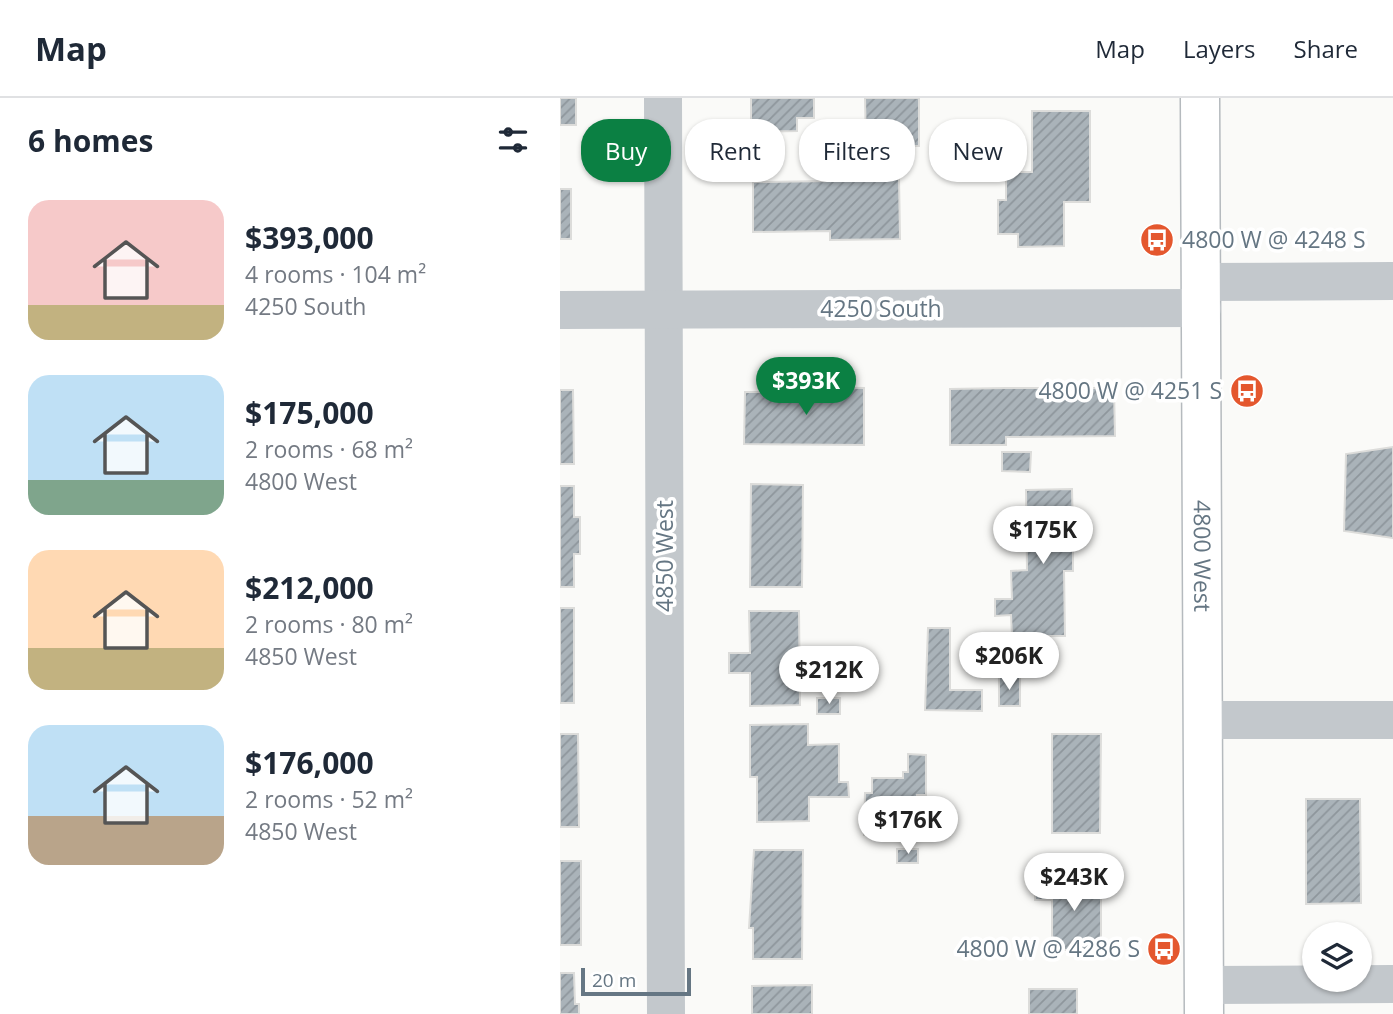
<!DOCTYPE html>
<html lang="en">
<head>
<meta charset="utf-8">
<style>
	body { margin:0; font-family:"Open Sans",sans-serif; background:#f6f6f7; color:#1f2937; height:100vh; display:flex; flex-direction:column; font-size:26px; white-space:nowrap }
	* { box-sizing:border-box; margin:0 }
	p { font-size:23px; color:#747a83 }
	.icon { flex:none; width:38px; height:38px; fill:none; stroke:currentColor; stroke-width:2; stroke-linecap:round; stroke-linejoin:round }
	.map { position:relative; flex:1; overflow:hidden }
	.drawer { display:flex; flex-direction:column; background:#fff; width:560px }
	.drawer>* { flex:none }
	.banner { position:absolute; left:21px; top:21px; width:665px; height:63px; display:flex; gap:14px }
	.buttons { position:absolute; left:742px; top:824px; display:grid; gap:14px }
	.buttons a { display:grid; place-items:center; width:70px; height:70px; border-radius:50%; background:#fff; box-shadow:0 2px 5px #0004; font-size:35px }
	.scale { position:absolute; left:21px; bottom:18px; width:110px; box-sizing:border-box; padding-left:7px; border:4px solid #657683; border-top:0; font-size:19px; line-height:24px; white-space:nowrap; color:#657683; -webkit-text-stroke:5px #fff; paint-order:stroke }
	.price { position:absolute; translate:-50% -60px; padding:0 16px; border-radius:24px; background:#fff; color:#222; font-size:23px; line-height:46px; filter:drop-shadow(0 2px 4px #0008) }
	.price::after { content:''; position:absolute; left:50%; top:42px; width:21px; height:16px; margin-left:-10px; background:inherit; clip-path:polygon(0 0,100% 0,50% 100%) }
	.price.active { background:#0b8043; color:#fff }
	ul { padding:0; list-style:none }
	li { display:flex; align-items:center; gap:21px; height:175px; padding:0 28px }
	li span { display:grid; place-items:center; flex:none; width:196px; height:140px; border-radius:21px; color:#555 }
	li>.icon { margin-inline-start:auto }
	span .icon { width:84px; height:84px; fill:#fffc; stroke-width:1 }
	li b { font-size:30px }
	h2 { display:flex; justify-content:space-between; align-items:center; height:84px; padding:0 28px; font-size:30px }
	.tag { padding:0 24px; border-radius:28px; background:#fff; box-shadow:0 2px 5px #0004; font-size:24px; line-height:63px }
	.tag.active { background:#0b8043; color:#fff }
	header { display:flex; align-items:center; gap:42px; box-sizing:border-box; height:98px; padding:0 35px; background:#fff; border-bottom:2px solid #e0e1e3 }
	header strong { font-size:33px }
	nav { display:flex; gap:38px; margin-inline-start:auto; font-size:24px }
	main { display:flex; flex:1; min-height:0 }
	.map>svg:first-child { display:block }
	.building { fill:url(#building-hatch); stroke:#dcdcda; stroke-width:2 }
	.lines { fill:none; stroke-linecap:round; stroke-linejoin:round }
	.major-casing { stroke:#b5babe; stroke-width:41 }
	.minor { stroke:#c3c8cc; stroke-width:38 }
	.major { stroke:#fff; stroke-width:38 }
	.labels { text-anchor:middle; stroke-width:7; stroke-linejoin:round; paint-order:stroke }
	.poi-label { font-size:23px; fill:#657683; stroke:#fff; text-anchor:end }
	.street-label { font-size:23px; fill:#657683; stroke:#fff }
</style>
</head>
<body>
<header>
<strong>Map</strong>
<nav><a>Map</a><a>Layers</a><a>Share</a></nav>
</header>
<main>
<section class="drawer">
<h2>6 homes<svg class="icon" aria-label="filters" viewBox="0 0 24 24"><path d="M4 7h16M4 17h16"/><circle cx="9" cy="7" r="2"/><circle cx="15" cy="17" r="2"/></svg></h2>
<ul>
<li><span style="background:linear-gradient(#f6c9c9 75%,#c2b280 0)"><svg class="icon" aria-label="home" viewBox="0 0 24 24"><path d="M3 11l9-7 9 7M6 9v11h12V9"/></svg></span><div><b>$393,000</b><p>4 rooms · 104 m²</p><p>4250 South</p></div></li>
<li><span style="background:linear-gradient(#bfe0f5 75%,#7fa58c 0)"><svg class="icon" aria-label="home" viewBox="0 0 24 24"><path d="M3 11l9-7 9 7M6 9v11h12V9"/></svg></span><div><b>$175,000</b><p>2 rooms · 68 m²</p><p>4800 West</p></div></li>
<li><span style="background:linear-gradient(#ffd9b3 70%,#c2b280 0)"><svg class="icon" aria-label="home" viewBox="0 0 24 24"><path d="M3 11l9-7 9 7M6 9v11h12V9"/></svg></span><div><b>$212,000</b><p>2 rooms · 80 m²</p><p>4850 West</p></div></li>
<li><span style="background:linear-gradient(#bfe0f5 65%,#b9a48a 0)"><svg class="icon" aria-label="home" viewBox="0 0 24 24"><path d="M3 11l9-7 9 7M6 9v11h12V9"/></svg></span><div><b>$176,000</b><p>2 rooms · 52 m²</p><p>4850 West</p></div></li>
</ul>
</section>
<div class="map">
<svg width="833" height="916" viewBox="0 0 833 916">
	<defs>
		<pattern id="building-hatch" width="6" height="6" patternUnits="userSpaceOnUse" patternTransform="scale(1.75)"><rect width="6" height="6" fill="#aab3b9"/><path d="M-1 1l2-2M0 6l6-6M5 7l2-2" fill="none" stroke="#8e969c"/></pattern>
	</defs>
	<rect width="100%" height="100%" fill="#fafaf8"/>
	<g class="building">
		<rect x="0" y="0" width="16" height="27"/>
		<path d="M 191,0 L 254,0 L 254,20 L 237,20 L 237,33 L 191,34 Z"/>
		<path d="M 305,0 L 359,0 L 359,48 L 306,48 Z"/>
		<path d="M 472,13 L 530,13 L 530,104 L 504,104 L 504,148 L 458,149 L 458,136 L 438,136 L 438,102 L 446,102 L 446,74 L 472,74 Z"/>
		<path d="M 269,77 L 339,79 L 340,141 L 270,142 L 270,133 L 193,134 L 193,84 L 269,83 Z"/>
		<rect x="0" y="91" width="11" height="50"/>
		<path d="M 252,289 L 304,290 L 304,347 L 184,346 L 185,294 L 252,294 Z"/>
		<path d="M 446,290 L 554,290 L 555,338 L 446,339 L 446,347 L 390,347 L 390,291 Z"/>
		<path d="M 0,292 L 13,292 L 14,366 L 0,366 Z"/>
		<path d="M 833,349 L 833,440 L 784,433 L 786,356 Z"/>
		<path d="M 442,354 L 471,354 L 470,374 L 442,373 Z"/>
		<path d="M 191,386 L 243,387 L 242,489 L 190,489 Z"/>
		<path d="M 0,388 L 14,388 L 14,419 L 20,419 L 20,456 L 14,456 L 14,489 L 0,489 Z"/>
		<path d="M 512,391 L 513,432 L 520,432 L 520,449 L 513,449 L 513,473 L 504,473 L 505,538 L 452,538 L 451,517 L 435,518 L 435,501 L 452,501 L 451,473 L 467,472 L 466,392 Z"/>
		<rect x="0" y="510" width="14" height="95"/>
		<path d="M 189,513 L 239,513 L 240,607 L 190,608 L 190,575 L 169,575 L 169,555 L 190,555 Z"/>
		<path d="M 368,530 L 390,530 L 390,592 L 422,592 L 422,613 L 365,612 Z"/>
		<rect x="439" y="579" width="21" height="29"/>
		<rect x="257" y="600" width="23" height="16"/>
		<path d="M 248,626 L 248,647 L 279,646 L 279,684 L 288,684 L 289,699 L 249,699 L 249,723 L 197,724 L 197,679 L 190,679 L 190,627 Z"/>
		<path d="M 0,636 L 18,636 L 19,729 L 0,729 Z"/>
		<path d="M 492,636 L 541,636 L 540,735 L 492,735 Z"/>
		<path d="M 348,656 L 366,657 L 366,697 L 357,697 L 357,737 L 304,737 L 305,695 L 312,695 L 312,680 L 343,680 L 343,674 L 348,674 Z"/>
		<path d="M 746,701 L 800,701 L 801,805 L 746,806 Z"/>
		<rect x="337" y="751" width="21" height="14"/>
		<path d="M 194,752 L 243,752 L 242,861 L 193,861 L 193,830 L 189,830 Z"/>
		<rect x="0" y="763" width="21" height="84"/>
		<path d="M 492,782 L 541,782 L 541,852 L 492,852 L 492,802 L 475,802 L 475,784 Z"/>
		<path d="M 0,875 L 14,875 L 15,906 L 19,906 L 19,916 L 0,916 Z"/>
		<path d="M 252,887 L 252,916 L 192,916 L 192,888 Z"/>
		<rect x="469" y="891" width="48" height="25"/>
	</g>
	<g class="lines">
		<g class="major-casing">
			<g id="major">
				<path id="s1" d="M 640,0 L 644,916"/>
			</g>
		</g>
		<g class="minor">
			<path d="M 103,0 L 106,916"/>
			<path d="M 641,184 L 833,183"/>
			<path d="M 0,212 L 642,210"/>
			<path d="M 643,622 L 833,622"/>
			<path d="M 644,887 L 833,886"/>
		</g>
		<use href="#major" class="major"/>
	</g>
	<defs>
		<g id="bus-disc" transform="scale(1.75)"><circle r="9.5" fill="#e4572e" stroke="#fff"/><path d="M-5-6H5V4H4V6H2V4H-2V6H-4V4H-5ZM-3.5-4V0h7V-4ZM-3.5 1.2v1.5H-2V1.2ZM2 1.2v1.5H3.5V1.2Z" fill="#fff"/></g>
	</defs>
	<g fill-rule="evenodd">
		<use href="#bus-disc" x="597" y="142"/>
		<use href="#bus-disc" x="687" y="293"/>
		<use href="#bus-disc" x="604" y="851"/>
	</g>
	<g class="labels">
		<g class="poi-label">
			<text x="622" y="150" text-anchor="start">4800 W @ 4248 S</text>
			<text x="662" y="301">4800 W @ 4251 S</text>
			<text x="580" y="859">4800 W @ 4286 S</text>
		</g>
		<g class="street-label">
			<text x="321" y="219">4250 South</text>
			<text transform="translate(105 458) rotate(-90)" y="8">4850 West</text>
			<text dy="8" stroke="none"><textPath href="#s1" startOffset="458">4800 West</textPath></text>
		</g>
	</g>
</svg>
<div class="buttons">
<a><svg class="icon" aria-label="layers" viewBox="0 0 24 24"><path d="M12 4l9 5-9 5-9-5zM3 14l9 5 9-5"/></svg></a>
</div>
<div class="scale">20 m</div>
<b class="price active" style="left:246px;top:319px">$393K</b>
<b class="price" style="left:483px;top:468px">$175K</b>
<b class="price" style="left:449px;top:594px">$206K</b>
<b class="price" style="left:269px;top:608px">$212K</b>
<b class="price" style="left:348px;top:758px">$176K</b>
<b class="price" style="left:514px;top:815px">$243K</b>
<div class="banner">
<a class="tag active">Buy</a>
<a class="tag">Rent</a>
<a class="tag">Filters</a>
<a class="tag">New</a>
</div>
</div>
</main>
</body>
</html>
